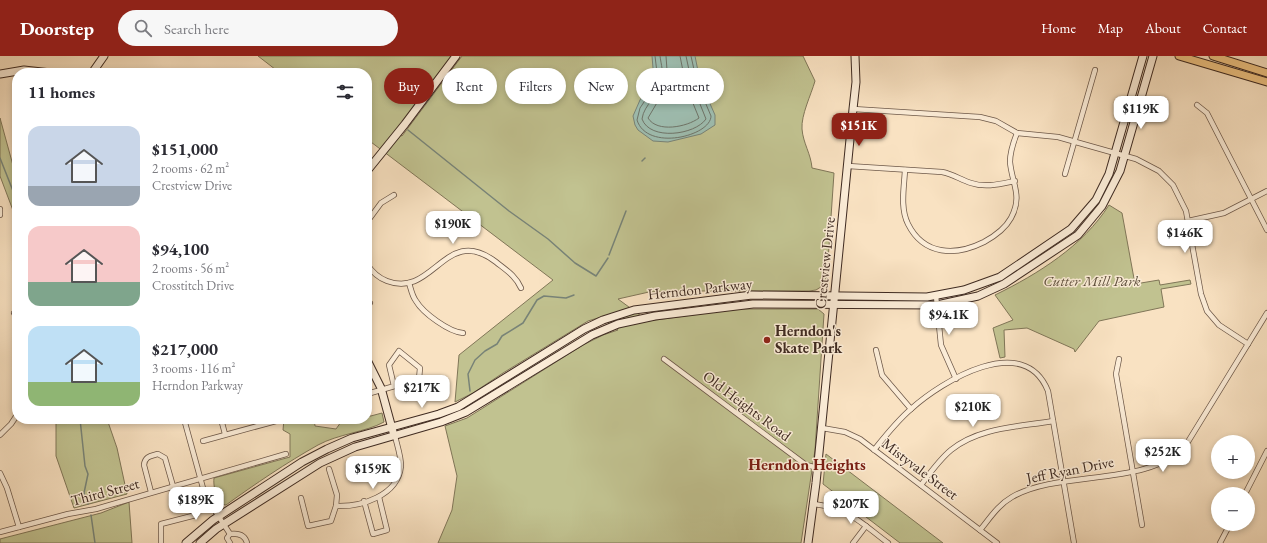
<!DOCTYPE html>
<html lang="en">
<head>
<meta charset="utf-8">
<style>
	body { margin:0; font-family:"EB Garamond",serif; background:#f7f7f7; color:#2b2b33; height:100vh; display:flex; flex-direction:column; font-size:15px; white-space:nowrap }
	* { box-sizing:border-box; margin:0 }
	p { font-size:13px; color:#7c7c81 }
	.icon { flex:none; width:22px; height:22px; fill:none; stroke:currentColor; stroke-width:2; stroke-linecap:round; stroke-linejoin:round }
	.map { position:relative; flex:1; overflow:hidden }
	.sheet { position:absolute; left:12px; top:12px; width:360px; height:356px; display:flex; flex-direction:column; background:#fff; border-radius:16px; box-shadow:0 2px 6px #0003 }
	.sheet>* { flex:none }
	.guide { position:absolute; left:384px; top:12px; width:380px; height:36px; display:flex; gap:8px }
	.buttons { position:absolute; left:1211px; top:379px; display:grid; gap:8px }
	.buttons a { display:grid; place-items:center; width:44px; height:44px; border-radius:50%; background:#fff; box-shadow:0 2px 6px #0003; font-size:20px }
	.price { position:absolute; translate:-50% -34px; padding:0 9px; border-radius:8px; background:#fff; color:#222; font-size:13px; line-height:26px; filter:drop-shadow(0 1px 2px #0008) }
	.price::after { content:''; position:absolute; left:50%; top:24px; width:12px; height:9px; margin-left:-6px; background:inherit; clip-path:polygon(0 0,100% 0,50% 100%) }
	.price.on { background:#8f2418; color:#fff }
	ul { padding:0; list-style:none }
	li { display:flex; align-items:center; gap:12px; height:100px; padding:0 16px }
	li span { display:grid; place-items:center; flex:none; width:112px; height:80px; border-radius:12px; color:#555 }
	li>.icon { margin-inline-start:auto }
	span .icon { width:48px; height:48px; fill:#fffc; stroke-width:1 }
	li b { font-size:17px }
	h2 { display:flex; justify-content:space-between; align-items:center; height:48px; padding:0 16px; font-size:17px }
	.chip { padding:0 14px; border-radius:18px; background:#fff; box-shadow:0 2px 6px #0003; font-size:14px; line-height:36px }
	.chip.on { background:#8f2418; color:#fff }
	header { display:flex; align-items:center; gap:24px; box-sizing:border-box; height:56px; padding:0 20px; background:#8f2418; color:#fff }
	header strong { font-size:19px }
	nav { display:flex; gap:22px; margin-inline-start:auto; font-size:14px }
	.search { width:280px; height:36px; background:#f7f7f7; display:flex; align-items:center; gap:10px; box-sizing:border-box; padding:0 14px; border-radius:22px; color:#7c7c81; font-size:15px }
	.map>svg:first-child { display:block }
	.green { fill:#c1c290; stroke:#807658 }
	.water { fill:#9ebeb1; stroke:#788377 }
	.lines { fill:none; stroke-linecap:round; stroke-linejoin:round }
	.shore { stroke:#6e7469; stroke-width:1 }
	.stream { stroke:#788377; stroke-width:1.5 }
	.street-casing { stroke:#6d5849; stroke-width:6 }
	.secondary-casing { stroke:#3e2a21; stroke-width:9 }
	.primary-casing { stroke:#3e2a21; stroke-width:9 }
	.street { stroke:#fbecd7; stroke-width:4.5 }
	.secondary { stroke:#fbecd7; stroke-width:7 }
	.primary { stroke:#ecc181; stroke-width:7 }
	.poi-dot { fill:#8f2418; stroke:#fbecd7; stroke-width:1.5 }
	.labels { text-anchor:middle; stroke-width:3; stroke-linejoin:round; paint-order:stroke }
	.street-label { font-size:15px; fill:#3e2a21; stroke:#fbecd7 }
	.park-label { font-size:15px; font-style:italic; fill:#5f503d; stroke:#fbecd7 }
	.poi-label { font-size:15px; font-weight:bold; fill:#3e2a21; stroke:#fbecd7; text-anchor:start }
	.neighbourhood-label { font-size:16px; font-weight:bold; fill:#7a1f14; stroke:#fbecd7 }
</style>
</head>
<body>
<header>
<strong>Doorstep</strong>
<div class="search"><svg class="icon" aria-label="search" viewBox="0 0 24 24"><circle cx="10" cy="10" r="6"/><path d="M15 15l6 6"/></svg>Search here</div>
<nav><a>Home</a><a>Map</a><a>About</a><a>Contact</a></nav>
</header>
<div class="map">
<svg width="1267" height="487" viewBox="0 0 1267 487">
	<rect width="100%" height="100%" fill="#f9e2c2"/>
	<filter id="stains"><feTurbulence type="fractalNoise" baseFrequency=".005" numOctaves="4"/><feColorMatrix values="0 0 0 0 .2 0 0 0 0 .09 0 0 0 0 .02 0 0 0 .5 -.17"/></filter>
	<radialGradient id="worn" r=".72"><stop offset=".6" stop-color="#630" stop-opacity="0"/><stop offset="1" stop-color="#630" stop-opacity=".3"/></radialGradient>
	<g class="green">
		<path d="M 258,0 L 454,0 L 398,78 L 402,80 L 462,0 L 803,0 L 815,25 C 811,39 801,59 802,73 C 803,87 811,98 812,112 L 834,117 L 827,220 L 824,229 L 816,234 L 809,235 L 677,235 L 649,236 L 618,243 L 648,265 L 736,253 L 818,253 L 824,258 L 815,394 L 801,487 L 438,487 L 452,454 L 457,420 L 445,370 L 467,362 L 583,289 L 603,279 L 618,274 L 601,261 L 588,265 L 503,317 L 473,337 L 455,346 L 459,299 L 553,224 L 367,83 L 367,17 L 280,17 Z"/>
		<path d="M 0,62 L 17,124 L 17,165 L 0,120 Z"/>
		<path d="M 1109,149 L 1122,157 L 1135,228 L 1159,224 L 1160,229 L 1190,224 L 1191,228 L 1161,233 L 1164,251 L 1099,265 L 1075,296 L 1074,293 L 1027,272 L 1004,274 L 1005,301 L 1000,302 L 993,272 L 1013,264 L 995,239 C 1038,218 1083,190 1109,149 Z"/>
		<path d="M 382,357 L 384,366 C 366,376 338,378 318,389 C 286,407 255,428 226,449 L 220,448 C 216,444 213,428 214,422 L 290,401 L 290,378 L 283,374 L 284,363 L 314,363 L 315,370 L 336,373 L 341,366 L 367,363 L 367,361 Z"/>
		<path d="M 56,363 L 107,363 L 117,392 L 127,438 L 74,452 L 56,400 Z"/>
		<path d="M 826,398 L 943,487 L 900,487 L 823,428 Z"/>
		<path d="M 129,446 L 132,487 L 0,487 L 0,483 L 101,457 Z"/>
	</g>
	<path class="water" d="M 652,0 L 695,0 L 700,25 L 715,59 L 715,69 L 701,78 L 668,86 L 653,85 L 638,74 L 635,69 L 633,60 L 640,44 L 654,24 Z"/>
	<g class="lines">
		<g class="shore">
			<path d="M 655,0 L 658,25 L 640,52 L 637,64 C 647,96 711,80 711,60 L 697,27 L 691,0"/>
			<path d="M 660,0 C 661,8 664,18 662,26 C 659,40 644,48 642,63 C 650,85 695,79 706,63 L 692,28 L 686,0"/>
			<path d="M 666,0 L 668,28 L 648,62 C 657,77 687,71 699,62 L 686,30 L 680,0"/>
		</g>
		<g class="stream">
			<path d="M 408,74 L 509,155 L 548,183 L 575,207 L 596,220 L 608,202"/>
			<path d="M 0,102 L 17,145"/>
			<path d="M 642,105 L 645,102"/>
			<path d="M 609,199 L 626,155"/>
			<path d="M 470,335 L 468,318 L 475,304 L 485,295 L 497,288 L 502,280 L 523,267 L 537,244 L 544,240 L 566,242 L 574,239"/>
			<path d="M 80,363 L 85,410 L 88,418 L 84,437 L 88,448"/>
			<path d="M 91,459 L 95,487"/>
		</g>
		<g class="street-casing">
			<g id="street">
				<path d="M 1197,49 L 1207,57 L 1267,174"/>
				<path d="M 853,53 L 980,61 L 996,65 L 1017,77 L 1058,81 L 1136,103 L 1159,115 L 1173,129 L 1186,155 L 1201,238 L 1207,255 L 1219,269 L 1248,288"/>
				<path d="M 848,110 L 942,116 C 953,118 961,124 971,127 C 986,132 1000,128 1015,125"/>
				<path d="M 905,114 C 904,132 900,152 908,168 C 924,200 956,200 984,186 C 995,180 1005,173 1011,162 C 1023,140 1012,128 1010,106 C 1010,96 1013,87 1017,77"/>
				<path d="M 1065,118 L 1095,14"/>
				<path d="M 0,153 L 0,159"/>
				<path d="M 1188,165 L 1224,157 L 1267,135"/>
				<path d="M 367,166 L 381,147 L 394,139"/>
				<path d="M 367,208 C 372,216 379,222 387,225 C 434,243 445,167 496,206 C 506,214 516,220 521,232"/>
				<path d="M 409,227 C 411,233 412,240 416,245 C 423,257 449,276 463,277"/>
				<path d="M 936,240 L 941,289 L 956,323"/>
				<path d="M 367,251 L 370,247"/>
				<path d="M 14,257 L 17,262"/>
				<path d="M 876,294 L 882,319 L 911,353"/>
				<path d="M 664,303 L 806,409 L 818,412"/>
				<path d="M 1119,303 L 1116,318 L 1142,469"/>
				<path d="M 367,338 L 419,323 L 420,312 L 399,295 L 389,309 L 394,330"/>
				<path d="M 184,363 L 203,432 L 210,447 L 230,478"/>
				<path d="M 221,363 L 225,378"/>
				<path d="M 822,372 L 845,376 L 860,383 L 997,487"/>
				<path d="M 0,379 L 11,368 L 17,359"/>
				<path d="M 203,385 L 276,365"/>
				<path d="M 874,394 C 886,379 897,365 911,353 C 942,325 1024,275 1048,335 L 1074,487"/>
				<path d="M 329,413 L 337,439 L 336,450 C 361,451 398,440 401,410 C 401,400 397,389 395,380"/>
				<path d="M 0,417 L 7,432 L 19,471"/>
				<path d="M 921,429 C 930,417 939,404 951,394 C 979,371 1019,371 1053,365"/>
				<path d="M 151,436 L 144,409 C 145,400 151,400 158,398 L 165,402 L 173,430"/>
				<path d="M 1245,438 L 1267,395"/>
				<path d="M 301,442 L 308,470 L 331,465 L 336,450"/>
				<path d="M 364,445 L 373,478 L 387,474 L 379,441"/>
				<path d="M 814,448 C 850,453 860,466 888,487"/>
				<path d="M 980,474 C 990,462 998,449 1012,441 C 1060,413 1148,432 1186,389 L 1267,257"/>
				<path d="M 0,476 L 68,458 L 96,453 L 286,398"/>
				<path d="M 161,487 L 161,468 L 196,459"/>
				<path d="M 230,487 L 227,482 L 230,478 C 238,477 245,479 247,487"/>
				<path d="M 853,487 L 866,470"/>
				<path d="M 1220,487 L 1230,468"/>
			</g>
		</g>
		<g class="secondary-casing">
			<g id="secondary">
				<path d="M 92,17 L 104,0"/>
				<path d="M 0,18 L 24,14 L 51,17"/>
				<path d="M 367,115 L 405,68 L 456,0"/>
				<path d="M 367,304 L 381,332 L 393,376"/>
				<path d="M 186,487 L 213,464 L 302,406 L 327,393 L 352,382 L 439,358 L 458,351 L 584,273 L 603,264 L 634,254 L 752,239 L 927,241 L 964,234 L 1000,221 L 1071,173 L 1096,144 L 1109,118 L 1143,0"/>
				<path d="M 200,487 L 216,473 L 320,407 L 355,391 L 441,366 L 466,356 L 592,279 L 618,268 L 655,260 L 753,248 L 937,249 L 978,240 L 1004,228 L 1078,179 L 1102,150 L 1120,115 L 1153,0"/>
				<path d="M 808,487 L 816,427 L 853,53 L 856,26 L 855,0"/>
			</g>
		</g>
		<g class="primary-casing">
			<g id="primary">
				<path d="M 1179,0 L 1267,26"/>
				<path d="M 1213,0 L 1267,17"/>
			</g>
		</g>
		<use href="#street" class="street"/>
		<use href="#secondary" class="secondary"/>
		<use href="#primary" class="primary"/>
	</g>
	<circle class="poi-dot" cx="767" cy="284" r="4"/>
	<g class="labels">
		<g class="street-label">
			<text transform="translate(825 207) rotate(-84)" y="5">Crestview Drive</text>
			<text transform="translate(700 233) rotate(-6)" y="5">Herndon Parkway</text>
			<text transform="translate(747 350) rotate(37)" y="5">Old Heights Road</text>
			<text transform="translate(920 413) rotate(37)" y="5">Mistyvale Street</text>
			<text transform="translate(1070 414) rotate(-11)" y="5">Jeff Ryan Drive</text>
			<text transform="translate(105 436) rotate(-15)" y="5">Third Street</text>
		</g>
		<g class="park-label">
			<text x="1092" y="230">Cutter Mill Park</text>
		</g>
		<g class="poi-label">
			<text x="775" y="280">Herndon's<tspan x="775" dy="17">Skate Park</tspan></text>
		</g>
		<g class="neighbourhood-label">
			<text x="807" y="414">Herndon Heights</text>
		</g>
	</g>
	<rect width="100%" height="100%" filter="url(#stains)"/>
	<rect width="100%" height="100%" fill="url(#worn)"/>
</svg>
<div class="buttons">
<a>+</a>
<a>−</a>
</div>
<b class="price" style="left:1141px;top:74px">$119K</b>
<b class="price on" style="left:859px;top:91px">$151K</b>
<b class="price" style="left:453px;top:189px">$190K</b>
<b class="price" style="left:1185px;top:198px">$146K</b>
<b class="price" style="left:949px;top:280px">$94.1K</b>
<b class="price" style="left:422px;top:353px">$217K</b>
<b class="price" style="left:973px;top:372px">$210K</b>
<b class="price" style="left:1163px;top:417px">$252K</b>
<b class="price" style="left:373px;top:434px">$159K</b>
<b class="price" style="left:196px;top:465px">$189K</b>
<b class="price" style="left:851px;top:469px">$207K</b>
<div class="guide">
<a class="chip on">Buy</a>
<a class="chip">Rent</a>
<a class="chip">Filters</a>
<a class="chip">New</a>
<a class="chip">Apartment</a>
</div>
<section class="sheet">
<h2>11 homes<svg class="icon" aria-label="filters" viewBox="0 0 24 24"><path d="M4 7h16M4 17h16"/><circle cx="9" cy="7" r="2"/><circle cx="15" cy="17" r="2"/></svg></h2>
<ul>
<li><span style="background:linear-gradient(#c9d6e8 75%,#9aa5b1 0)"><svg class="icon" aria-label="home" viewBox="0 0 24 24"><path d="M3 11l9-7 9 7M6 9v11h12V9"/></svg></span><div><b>$151,000</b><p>2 rooms · 62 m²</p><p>Crestview Drive</p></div></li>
<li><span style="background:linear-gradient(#f6c9c9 70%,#7fa58c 0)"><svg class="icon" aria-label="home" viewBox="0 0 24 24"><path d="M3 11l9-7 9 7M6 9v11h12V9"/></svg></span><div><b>$94,100</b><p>2 rooms · 56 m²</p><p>Crosstitch Drive</p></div></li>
<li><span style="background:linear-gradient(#bfe0f5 70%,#8fb573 0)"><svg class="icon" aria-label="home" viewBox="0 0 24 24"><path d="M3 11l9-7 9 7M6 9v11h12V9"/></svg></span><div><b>$217,000</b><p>3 rooms · 116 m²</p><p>Herndon Parkway</p></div></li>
</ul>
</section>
</div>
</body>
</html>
